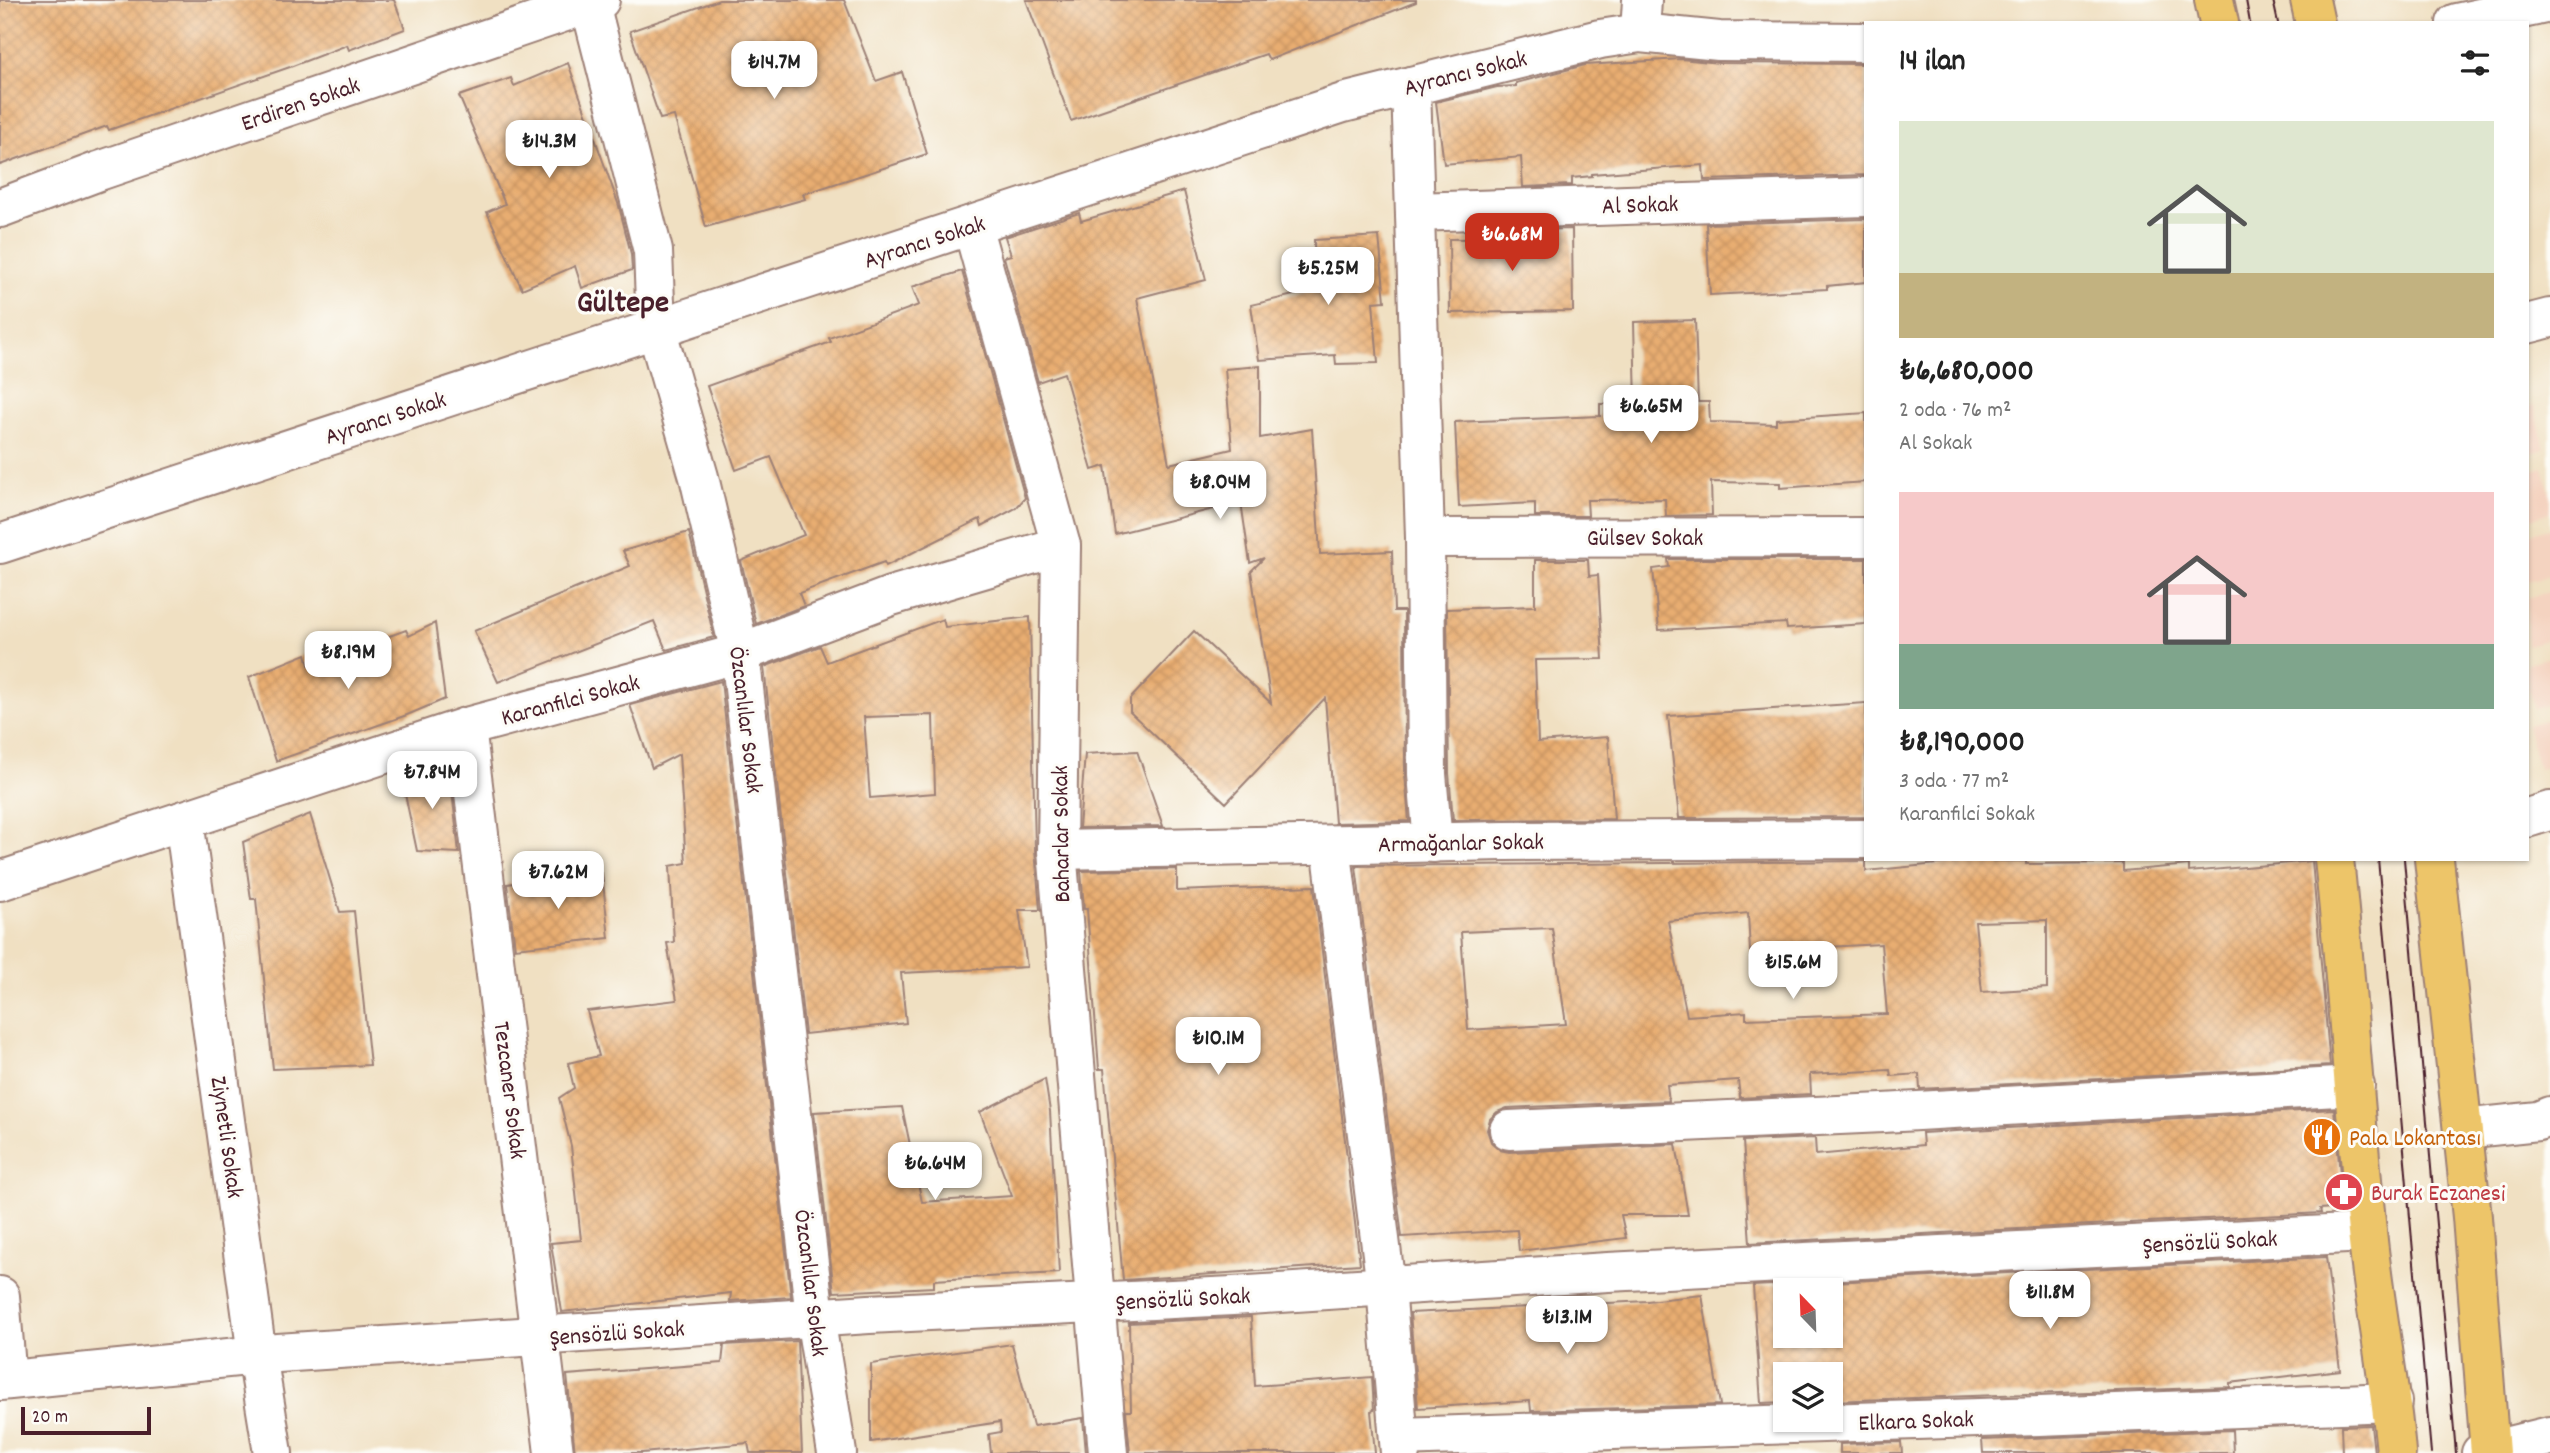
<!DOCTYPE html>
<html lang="tr">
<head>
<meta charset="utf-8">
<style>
	body { margin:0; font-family:Dekko,sans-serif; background:#f6f6f6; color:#222; height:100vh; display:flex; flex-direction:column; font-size:26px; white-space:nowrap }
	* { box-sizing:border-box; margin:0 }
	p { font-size:23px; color:#767676 }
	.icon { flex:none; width:38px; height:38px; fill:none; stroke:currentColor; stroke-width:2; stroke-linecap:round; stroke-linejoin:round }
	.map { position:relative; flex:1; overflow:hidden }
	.sheet { position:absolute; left:1864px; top:21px; width:665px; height:840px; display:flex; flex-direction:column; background:#fff; border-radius:0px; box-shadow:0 2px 5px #0004 }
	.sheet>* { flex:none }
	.needle { width:46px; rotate:337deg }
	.tools { position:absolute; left:1773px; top:1278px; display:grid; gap:14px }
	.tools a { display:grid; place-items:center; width:70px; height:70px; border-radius:0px; background:#fff; box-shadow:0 2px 5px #0004; font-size:35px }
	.scale { position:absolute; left:21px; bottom:18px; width:130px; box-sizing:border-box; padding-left:7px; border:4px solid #4a1f2b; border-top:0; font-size:19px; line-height:24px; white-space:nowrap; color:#4a1f2b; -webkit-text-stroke:5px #fdfcf7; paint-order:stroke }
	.price { position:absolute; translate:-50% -60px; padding:0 16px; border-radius:14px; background:#fff; color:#222; font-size:23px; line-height:46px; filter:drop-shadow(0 2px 4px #0008) }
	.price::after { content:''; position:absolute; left:50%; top:42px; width:21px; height:16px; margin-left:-10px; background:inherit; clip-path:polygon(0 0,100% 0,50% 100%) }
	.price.current { background:#c8321e; color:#fff }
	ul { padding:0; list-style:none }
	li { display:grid; align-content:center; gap:14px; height:371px; padding:0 35px }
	li span { display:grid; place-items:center; height:217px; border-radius:0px; color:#555 }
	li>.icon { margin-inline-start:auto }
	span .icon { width:126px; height:126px; fill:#fffc; stroke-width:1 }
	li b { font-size:30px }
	h2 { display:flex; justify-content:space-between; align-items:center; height:84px; padding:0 35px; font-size:30px }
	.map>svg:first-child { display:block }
	.built { fill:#f4d3c0 }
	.building { fill:url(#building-cross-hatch); fill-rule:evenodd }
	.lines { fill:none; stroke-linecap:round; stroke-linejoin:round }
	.minor-casing { stroke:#9d8076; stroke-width:42 }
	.major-casing { stroke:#9d8076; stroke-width:42 }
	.minor { stroke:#fff; stroke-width:38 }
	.major { stroke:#edc569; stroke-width:38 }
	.tram { stroke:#4a1f2b; stroke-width:2 }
	.labels { text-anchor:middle; stroke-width:6; stroke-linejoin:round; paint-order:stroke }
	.street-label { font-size:24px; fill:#4a1f2b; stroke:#fdfcf7 }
	.food-label { font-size:24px; fill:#c56008; stroke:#fdfcf7; text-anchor:start }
	.health-label { font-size:24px; fill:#be3a42; stroke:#fdfcf7; text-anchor:start }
	.district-label { font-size:32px; font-weight:bold; fill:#4a1f2b; stroke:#fdfcf7 }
</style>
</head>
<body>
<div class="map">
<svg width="2550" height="1453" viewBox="0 0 2550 1453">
	<defs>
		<pattern id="building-cross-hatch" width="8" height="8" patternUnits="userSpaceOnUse" patternTransform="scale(1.75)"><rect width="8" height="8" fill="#e8ad71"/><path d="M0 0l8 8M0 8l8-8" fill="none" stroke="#c89462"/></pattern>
	</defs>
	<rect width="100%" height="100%" fill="#fdfcf7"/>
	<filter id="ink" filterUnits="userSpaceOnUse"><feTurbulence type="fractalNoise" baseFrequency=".0143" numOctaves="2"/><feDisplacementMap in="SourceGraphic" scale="14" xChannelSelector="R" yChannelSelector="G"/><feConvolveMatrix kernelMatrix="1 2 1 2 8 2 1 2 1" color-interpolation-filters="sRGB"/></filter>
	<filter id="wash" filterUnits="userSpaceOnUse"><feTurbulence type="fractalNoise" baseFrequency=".00686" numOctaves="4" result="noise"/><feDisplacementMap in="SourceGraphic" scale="28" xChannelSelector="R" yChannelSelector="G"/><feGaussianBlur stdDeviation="1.57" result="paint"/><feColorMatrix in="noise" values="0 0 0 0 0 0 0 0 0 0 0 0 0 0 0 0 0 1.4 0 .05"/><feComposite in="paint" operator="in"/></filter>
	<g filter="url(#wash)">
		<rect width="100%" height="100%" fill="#f0e0c2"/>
		<g class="built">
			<path d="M 2534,405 L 2545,449 L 2527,454 L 2527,407 Z"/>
			<path d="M 2543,467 L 2550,493 L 2550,513 L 2527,519 L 2527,472 Z"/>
			<path d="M 2550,528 L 2550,575 L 2527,581 L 2527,534 Z"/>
			<path d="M 2550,592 L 2550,639 L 2527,645 L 2527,598 Z"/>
			<path d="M 2550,657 L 2550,704 L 2534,708 L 2527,680 L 2527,663 Z"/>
			<path d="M 2550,719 L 2550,766 L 2539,769 L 2527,725 Z"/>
		</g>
		<g id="blocks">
			<g class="building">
				<path d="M 0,0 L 394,0 L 405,29 L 349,50 L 347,45 L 290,67 L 109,130 L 107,126 L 0,165 Z"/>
				<path d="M 719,0 L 844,0 L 876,81 L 902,72 L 927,154 L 803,194 L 805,199 L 706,227 L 674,116 L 660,119 L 630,31 Z"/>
				<path d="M 1026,0 L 1416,0 L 1416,2 L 1269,60 L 1266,54 L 1071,121 Z"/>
				<path d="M 1681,59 L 1719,63 L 1866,64 L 1866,175 L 1704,180 L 1703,165 L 1592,174 L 1592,176 L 1572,178 L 1572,185 L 1523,187 L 1521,157 L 1444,164 L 1436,102 L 1497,87 L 1516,86 L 1516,83 L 1585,65 Z"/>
				<path d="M 568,63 L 619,206 L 631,254 L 632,270 L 582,288 L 575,266 L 522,289 L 487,212 L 505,204 L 459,96 L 511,78 L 514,86 Z"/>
				<path d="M 1184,191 L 1206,280 L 1137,298 L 1169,464 L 1232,449 L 1225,369 L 1260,366 L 1260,438 L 1312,429 L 1320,554 L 1392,551 L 1394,611 L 1404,611 L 1405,774 L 1409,821 L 1335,823 L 1325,698 L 1226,803 L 1130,712 L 1130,699 L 1194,631 L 1271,703 L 1251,571 L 1264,558 L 1250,563 L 1241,502 L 1115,534 L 1105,466 L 1092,470 L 1064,373 L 1038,382 L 1004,257 L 1011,255 L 1005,237 L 1079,213 L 1081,221 Z"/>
				<path d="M 1866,219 L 1866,282 L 1827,286 L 1827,289 L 1710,295 L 1706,224 Z"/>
				<path d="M 1572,229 L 1573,311 L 1450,313 L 1449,239 L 1527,238 L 1526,230 Z"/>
				<path d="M 1379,236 L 1385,301 L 1373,302 L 1378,363 L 1336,364 L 1335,355 L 1259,360 L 1251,305 L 1315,290 L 1314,240 Z"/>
				<path d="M 962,271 L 1025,498 L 1016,508 L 982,526 L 980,519 L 886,566 L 884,562 L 799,593 L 804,606 L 756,624 L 741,561 L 804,535 L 771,457 L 736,470 L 707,386 L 831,342 L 829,338 L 919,305 L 912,287 Z"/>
				<path d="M 1695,320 L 1698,402 L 1709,402 L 1710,422 L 1776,424 L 1776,419 L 1866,413 L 1866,482 L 1780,488 L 1780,483 L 1711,482 L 1712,515 L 1666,516 L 1665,499 L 1587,500 L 1588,516 L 1535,516 L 1535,503 L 1459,507 L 1455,422 L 1600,416 L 1600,404 L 1636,404 L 1634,322 Z"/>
				<path d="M 689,532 L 714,637 L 666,650 L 654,621 L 498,682 L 474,631 L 630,566 L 623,551 Z"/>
				<path d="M 1668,559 L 1866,559 L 1866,624 L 1787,629 L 1786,623 L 1659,630 L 1653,569 L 1669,567 Z"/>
				<path d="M 1535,560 L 1588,560 L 1589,576 L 1598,575 L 1603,659 L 1535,660 L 1538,742 L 1608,737 L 1614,819 L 1453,820 L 1449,773 L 1447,609 L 1535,606 Z"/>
				<path d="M 1030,617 L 1035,850 L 1040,910 L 1019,910 L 1027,967 L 901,973 L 906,1023 L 805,1034 L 764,667 L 820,646 L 827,662 L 943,619 L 945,627 ZM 933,715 L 935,793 L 870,798 L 864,717 Z"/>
				<path d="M 435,623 L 445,699 L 407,715 L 276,761 L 249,677 L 306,654 L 309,665 L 406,630 L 409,636 Z"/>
				<path d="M 721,681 L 791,1297 L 730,1301 L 731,1293 L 562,1312 L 551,1243 L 581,1240 L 571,1146 L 559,1098 L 574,1088 L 568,1063 L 599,1056 L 587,1011 L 677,1000 L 667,943 L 674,942 L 670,866 L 686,863 L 679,754 L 652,768 L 630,705 Z"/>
				<path d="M 1866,703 L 1866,817 L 1679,818 L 1668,716 Z"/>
				<path d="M 1137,751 L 1163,826 L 1079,828 L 1085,754 Z"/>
				<path d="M 449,765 L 459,853 L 417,851 L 402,780 Z"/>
				<path d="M 310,814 L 340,912 L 354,911 L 370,1065 L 273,1069 L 256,899 L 251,899 L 243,842 Z"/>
				<path d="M 1866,861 L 1866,871 L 1969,861 L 2026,861 L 2026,864 L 2123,863 L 2123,871 L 2189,865 L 2189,872 L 2312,861 L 2330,1066 L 1920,1089 L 1919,1074 L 1891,1076 L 1890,1070 L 1810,1074 L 1811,1094 L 1740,1098 L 1738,1080 L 1667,1085 L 1669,1101 L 1507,1108 L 1497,1112 L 1490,1119 L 1487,1130 L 1491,1142 L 1500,1150 L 1509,1152 L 1676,1144 L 1688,1215 L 1621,1215 L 1626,1238 L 1519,1251 L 1517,1230 L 1402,1237 L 1356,866 ZM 1748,913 L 1750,951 L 1881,944 L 1887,1014 L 1746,1019 L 1746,1012 L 1687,1016 L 1668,921 ZM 2047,920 L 2047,988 L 1982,992 L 1975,922 ZM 1552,928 L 1566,1024 L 1468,1030 L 1461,932 Z"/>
				<path d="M 1177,869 L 1177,891 L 1314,886 L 1360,1264 L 1123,1280 L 1104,1069 L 1099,1069 L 1087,909 L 1084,909 L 1081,871 Z"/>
				<path d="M 602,873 L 609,938 L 515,948 L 507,884 Z"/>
				<path d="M 1045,1079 L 1050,1111 L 1059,1273 L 934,1280 L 934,1287 L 834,1292 L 814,1112 L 902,1107 L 922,1202 L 1012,1196 L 980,1112 Z"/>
				<path d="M 2334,1109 L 2343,1207 L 2320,1209 L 2321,1213 L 1750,1243 L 1743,1141 L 1815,1138 L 1816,1155 L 1923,1145 L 1922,1133 Z"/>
				<path d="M 2326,1257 L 2340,1370 L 2230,1383 L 2230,1387 L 1830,1401 L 1830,1374 L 1785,1374 L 1785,1402 L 1761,1403 L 1753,1286 ZM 1785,1290 L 1830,1290 L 1830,1335 L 1785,1335 Z"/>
				<path d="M 1702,1295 L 1720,1405 L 1531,1411 L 1530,1401 L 1418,1408 L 1410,1313 L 1647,1301 Z"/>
				<path d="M 1251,1317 L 1255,1386 L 1372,1377 L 1374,1410 L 1371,1411 L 1375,1453 L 1130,1453 L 1126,1411 L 1131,1411 L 1129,1323 Z"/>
				<path d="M 797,1341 L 802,1453 L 750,1453 L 748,1443 L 642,1453 L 575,1453 L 567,1375 L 722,1363 L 724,1345 Z"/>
				<path d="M 1012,1344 L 1033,1426 L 1083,1418 L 1086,1453 L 991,1453 L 989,1434 L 1001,1432 L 1000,1422 L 871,1442 L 871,1364 Z"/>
				<path d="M 2371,1425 L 2374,1453 L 2342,1453 L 2341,1426 Z"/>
				<path d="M 2232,1430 L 2233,1453 L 1983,1453 L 1982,1440 Z"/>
				<path d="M 1901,1442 L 1902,1453 L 1840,1453 L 1840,1444 Z"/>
			</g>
		</g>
	</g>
	<g filter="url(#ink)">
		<use href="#blocks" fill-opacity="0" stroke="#9d8076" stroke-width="2"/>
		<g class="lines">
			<g class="minor-casing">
				<g id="minor">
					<path d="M 589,0 L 653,251 L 656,328 L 699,477 L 740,653 L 815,1317 L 837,1453"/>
					<path d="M 2456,23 L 2550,3"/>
					<path d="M 1640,33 L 1642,0"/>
					<path d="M 1411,86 L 1425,538 L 1427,774 L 1433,843"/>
					<path d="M 0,208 L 99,171 L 600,0"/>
					<path d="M 1415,212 L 1866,197"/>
					<path d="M 972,225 L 1061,546 L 1057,850 L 1108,1453"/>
					<path d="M 2527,324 L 2550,318"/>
					<path d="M 1425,538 L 1866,537"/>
					<path d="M 0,544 L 1343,103 L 1600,39 L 1640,33 L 1719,41 L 1866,42"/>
					<path d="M 466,727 L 554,1453"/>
					<path d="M 2527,818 L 2550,811"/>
					<path d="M 184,820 L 257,1355 L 273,1453"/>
					<path d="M 1331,845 L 1386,1287 L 1400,1453"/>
					<path d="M 1057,850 L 1504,841 L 1866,839"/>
					<path d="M 0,881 L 466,727 L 740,653 L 891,596 L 1061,546"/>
					<path d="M 2463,1129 L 2538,1121 L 2550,1116"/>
					<path d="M 1509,1130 L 1883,1113 L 2355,1086"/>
					<path d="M 0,1296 L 7,1380"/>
					<path d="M 0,1381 L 278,1353 L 869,1314 L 1233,1296 L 1608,1272 L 2367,1233"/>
					<path d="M 1399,1437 L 2040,1416 L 2392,1402"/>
					<path d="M 2481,1453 L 2550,1436"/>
				</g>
			</g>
			<g class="major-casing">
				<g id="major">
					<path d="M 2214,0 L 2219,23"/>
					<path d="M 2310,0 L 2315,23"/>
					<path d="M 2334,859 C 2347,983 2354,1107 2367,1231 C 2374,1305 2390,1378 2396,1453"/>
					<path d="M 2434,859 L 2472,1217 L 2490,1453"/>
				</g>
			</g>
			<use href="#minor" class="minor"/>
			<use href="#major" class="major"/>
			<g class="tram">
				<path d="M 2246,0 L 2250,23"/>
				<path d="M 2273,0 L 2278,23"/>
				<path d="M 2378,859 L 2431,1453"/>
				<path d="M 2404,859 L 2456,1453"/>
			</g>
		</g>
	</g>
	<defs>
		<g id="restaurant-disc" transform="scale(2.0125)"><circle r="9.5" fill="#e8710a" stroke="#fdfcf7"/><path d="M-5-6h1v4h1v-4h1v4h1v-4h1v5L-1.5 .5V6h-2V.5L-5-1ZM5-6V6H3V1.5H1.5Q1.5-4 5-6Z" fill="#fff"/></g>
		<g id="pharmacy-disc" transform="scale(2.0125)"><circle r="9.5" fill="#e0444e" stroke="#fdfcf7"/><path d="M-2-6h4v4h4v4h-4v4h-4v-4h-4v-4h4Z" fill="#fff"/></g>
	</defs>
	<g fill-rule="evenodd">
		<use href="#restaurant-disc" x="2322" y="1137"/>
		<use href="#pharmacy-disc" x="2344" y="1192"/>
	</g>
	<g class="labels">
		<g class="street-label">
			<text transform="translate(1465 72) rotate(-14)" y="8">Ayrancı Sokak</text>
			<text transform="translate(300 103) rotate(-19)" y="8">Erdiren Sokak</text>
			<text transform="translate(1640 204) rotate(-2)" y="8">Al Sokak</text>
			<text transform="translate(924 241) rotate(-18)" y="8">Ayrancı Sokak</text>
			<text transform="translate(385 417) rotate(-18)" y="8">Ayrancı Sokak</text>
			<text x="1645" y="545">Gülsev Sokak</text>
			<text transform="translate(570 699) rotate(-15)" y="8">Karanfilci Sokak</text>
			<text transform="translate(747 720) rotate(83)" y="8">Özcanlılar Sokak</text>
			<text transform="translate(1060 834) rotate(-91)" y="8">Baharlar Sokak</text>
			<text transform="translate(1461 842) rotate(-1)" y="8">Armağanlar Sokak</text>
			<text transform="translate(511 1090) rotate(83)" y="8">Tezcaner Sokak</text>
			<text transform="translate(228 1137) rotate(82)" y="8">Ziynetli Sokak</text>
			<text transform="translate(2210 1241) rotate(-3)" y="8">Şensözlü Sokak</text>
			<text transform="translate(812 1283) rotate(83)" y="8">Özcanlılar Sokak</text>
			<text transform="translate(1183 1298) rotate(-3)" y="8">Şensözlü Sokak</text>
			<text transform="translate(617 1332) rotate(-4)" y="8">Şensözlü Sokak</text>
			<text transform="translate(1916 1420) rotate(-2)" y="8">Elkara Sokak</text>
		</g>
		<g class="food-label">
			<text x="2349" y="1145">Pala Lokantası</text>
		</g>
		<g class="health-label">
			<text x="2371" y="1200">Burak Eczanesi</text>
		</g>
		<g class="district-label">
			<text x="623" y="311">Gültepe</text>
		</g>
	</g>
</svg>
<div class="tools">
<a><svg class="needle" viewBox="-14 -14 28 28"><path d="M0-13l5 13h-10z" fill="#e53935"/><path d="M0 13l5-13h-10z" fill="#767676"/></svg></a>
<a><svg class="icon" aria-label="layers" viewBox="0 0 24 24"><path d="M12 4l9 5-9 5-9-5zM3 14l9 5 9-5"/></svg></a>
</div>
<div class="scale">20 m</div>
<b class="price" style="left:774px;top:101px">₺14.7M</b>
<b class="price" style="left:549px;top:180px">₺14.3M</b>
<b class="price current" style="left:1512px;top:273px">₺6.68M</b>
<b class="price" style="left:1328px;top:307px">₺5.25M</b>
<b class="price" style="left:1651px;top:445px">₺6.65M</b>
<b class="price" style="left:1220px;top:521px">₺8.04M</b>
<b class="price" style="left:348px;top:691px">₺8.19M</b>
<b class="price" style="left:432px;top:811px">₺7.84M</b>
<b class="price" style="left:558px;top:911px">₺7.62M</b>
<b class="price" style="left:1793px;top:1001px">₺15.6M</b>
<b class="price" style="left:1218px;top:1077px">₺10.1M</b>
<b class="price" style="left:935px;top:1202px">₺6.64M</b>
<b class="price" style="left:2050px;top:1331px">₺11.8M</b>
<b class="price" style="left:1567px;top:1356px">₺13.1M</b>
<section class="sheet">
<h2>14 ilan<svg class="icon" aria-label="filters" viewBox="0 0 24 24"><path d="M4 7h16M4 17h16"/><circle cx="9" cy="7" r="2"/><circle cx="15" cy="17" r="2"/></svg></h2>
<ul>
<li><span style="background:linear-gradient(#dfe7d0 70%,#c2b280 0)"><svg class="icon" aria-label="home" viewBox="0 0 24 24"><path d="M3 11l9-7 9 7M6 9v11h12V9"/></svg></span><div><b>₺6,680,000</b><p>2 oda · 76 m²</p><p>Al Sokak</p></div></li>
<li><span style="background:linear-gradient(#f6c9c9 70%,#7fa58c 0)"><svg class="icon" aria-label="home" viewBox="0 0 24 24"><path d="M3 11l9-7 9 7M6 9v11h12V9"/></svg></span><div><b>₺8,190,000</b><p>3 oda · 77 m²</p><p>Karanfilci Sokak</p></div></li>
</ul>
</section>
</div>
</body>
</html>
